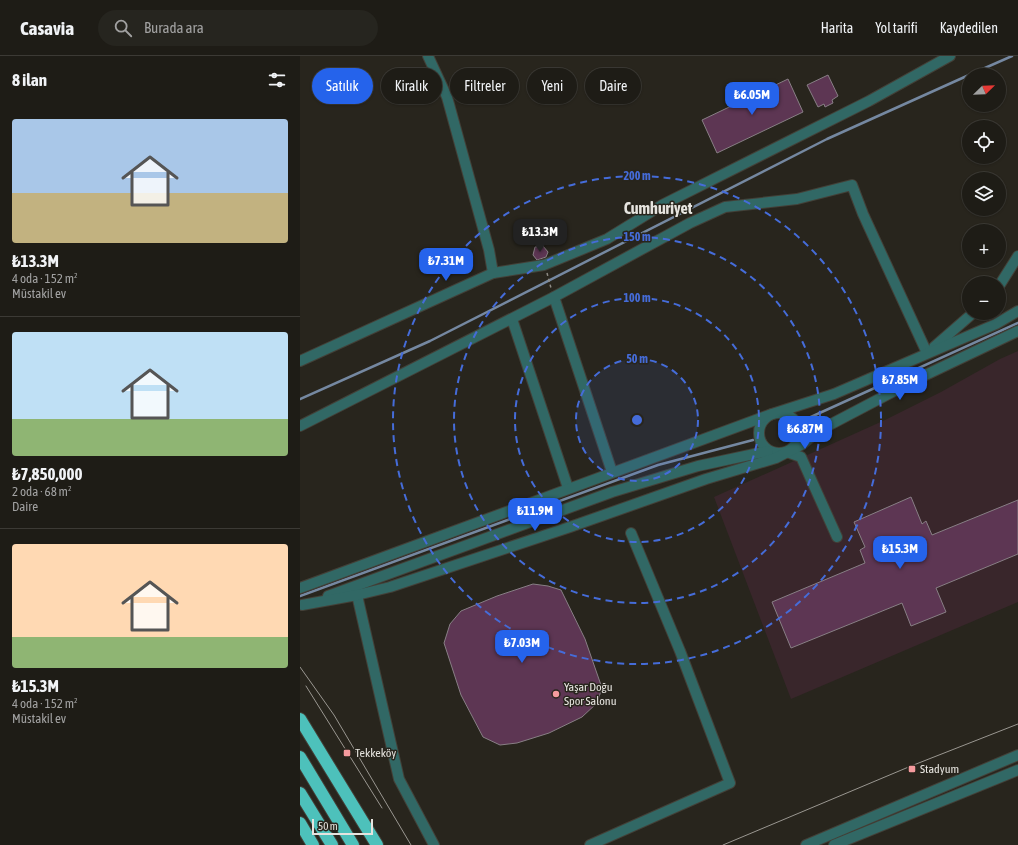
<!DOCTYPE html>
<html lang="tr">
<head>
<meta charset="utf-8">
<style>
	body { margin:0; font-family:"Asap Condensed",sans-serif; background:#26251f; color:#f1f3f6; height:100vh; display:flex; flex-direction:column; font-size:15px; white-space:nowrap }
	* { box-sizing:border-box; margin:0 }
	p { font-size:13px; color:#a1a1a1 }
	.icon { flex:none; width:22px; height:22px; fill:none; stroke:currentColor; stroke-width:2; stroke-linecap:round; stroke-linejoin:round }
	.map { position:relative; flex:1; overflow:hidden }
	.details { display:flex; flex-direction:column; background:#1e1c16; width:300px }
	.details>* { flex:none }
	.top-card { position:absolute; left:12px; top:12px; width:380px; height:36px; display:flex; gap:8px }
	.needle { width:26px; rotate:67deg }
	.tools { position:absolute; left:662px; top:12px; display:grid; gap:8px }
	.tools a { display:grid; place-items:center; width:44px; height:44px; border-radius:50%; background:#1e1c16; box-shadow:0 1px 3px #0004,0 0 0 1px #3c3a35; font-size:20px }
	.scale { position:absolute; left:12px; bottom:10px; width:61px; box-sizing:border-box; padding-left:4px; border:2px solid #e6e4df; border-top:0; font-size:11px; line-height:14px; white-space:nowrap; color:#e6e4df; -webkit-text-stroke:3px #28251d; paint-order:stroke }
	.price { position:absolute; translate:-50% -34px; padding:0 9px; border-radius:8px; background:#2563eb; color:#fff; font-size:13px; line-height:26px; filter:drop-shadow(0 1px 2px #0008) }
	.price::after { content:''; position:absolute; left:50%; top:24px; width:12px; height:9px; margin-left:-6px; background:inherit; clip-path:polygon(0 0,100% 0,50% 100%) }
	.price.selected { background:#222; color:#fff }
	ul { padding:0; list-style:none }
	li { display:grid; align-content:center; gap:8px; height:212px; padding:0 12px }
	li+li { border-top:1px solid #3c3a35 }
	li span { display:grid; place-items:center; height:124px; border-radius:4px; color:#555 }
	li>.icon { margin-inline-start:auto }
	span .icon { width:72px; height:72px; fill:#fffc; stroke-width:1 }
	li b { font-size:17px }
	h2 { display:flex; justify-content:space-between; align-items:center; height:48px; padding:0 12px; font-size:17px }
	.chip { padding:0 14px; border-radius:18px; background:#1e1c16; box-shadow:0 1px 3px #0004,0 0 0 1px #3c3a35; font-size:14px; line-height:36px }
	.chip.selected { background:#2563eb; color:#fff }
	header { display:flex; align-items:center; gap:24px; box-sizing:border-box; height:56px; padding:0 20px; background:#1e1c16; border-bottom:1px solid #3c3a35 }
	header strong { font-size:19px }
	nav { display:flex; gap:22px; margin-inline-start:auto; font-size:14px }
	.search { width:280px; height:36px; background:#26251f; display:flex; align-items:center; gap:10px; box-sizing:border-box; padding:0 14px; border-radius:22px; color:#a1a1a1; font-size:15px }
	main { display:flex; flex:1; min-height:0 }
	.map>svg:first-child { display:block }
	.commercial { fill:#39262b }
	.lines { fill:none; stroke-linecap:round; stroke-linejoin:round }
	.stream { stroke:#7588a1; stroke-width:2.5 }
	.building { fill:#5d3653; stroke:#887f85 }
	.minor-casing { stroke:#434038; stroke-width:12 }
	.highway-casing { stroke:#434038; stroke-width:14 }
	.path { stroke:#8e8b85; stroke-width:1.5; stroke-dasharray:3 3; stroke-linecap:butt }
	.minor { stroke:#316865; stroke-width:10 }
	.highway { stroke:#4dc1bb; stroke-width:12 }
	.tram { stroke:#9a9791; stroke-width:1 }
	.ring { fill:none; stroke:#456cd9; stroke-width:2; stroke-dasharray:7 5 }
	.poi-dot { fill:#f59b9e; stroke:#28251d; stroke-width:1.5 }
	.labels { text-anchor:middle; stroke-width:3; stroke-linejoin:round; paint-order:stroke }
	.poi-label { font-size:12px; fill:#e6e4df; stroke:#28251d; text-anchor:start }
	.district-label { font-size:16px; font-weight:bold; fill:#e6e4df; stroke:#28251d }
	.centre { fill:#456cd9; stroke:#28251d; stroke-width:2 }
	.ring-label { font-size:12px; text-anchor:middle; font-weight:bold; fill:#456cd9; stroke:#28251d; stroke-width:3; stroke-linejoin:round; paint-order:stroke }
</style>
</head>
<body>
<header>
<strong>Casavia</strong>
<div class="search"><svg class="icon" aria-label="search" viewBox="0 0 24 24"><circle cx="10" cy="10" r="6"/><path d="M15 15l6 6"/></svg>Burada ara</div>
<nav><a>Harita</a><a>Yol tarifi</a><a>Kaydedilen</a></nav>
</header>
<main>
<section class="details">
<h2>8 ilan<svg class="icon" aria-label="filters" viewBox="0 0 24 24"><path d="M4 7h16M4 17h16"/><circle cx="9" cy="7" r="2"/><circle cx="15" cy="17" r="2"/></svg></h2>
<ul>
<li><span style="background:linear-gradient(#a9c7e8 60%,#c2b280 0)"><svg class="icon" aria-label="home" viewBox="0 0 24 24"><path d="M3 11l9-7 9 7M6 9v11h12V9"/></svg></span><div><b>₺13.3M</b><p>4 oda · 152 m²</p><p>Müstakil ev</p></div></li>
<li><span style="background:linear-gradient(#bfe0f5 70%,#8fb573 0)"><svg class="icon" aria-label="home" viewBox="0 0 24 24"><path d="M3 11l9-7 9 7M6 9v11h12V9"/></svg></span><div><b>₺7,850,000</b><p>2 oda · 68 m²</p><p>Daire</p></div></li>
<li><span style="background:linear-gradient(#ffd9b3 75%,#8fb573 0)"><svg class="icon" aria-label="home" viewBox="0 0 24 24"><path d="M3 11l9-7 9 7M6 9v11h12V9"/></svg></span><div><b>₺15.3M</b><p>4 oda · 152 m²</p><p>Müstakil ev</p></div></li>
</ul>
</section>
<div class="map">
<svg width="718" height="789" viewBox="0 0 718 789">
	<rect width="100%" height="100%" fill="#28251d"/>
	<path class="commercial" d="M 718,295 L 718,546 L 491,643 L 414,441 L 585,364 L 641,336 L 700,303 Z"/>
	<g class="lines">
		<g class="stream">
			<path d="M 669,19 L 712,0"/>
			<path d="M 0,343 L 130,285 L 527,83 L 669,19"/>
			<path d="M 502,365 L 718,267"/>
			<path d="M 0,540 L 358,409 L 453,384"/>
		</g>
	</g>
	<g class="building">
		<path d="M 528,19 L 538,40 L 532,44 L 533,47 L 525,51 L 524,48 L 518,51 L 507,29 Z"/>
		<path d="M 488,23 L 503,56 L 417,97 L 402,64 Z"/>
		<path d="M 243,190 L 248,196 L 246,201 L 237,204 L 233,199 L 235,191 Z"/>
		<path d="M 611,441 L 622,468 L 626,465 L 632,479 L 718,444 L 718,498 L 636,532 L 646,556 L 611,570 L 602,547 L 491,592 L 472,546 L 565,507 L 560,494 L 565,491 L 554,466 Z"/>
		<path d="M 233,528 L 248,530 L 261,534 L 285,583 L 302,632 L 297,647 L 282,661 L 249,677 L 217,687 L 200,689 L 183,681 L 161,639 L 144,587 L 150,568 L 161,555 L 197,540 Z"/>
	</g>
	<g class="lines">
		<g class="minor-casing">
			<g id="minor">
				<path d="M 128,0 L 147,41 L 189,194 L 193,217"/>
				<path d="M 699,230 L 718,200"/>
				<path d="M 254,241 L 312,416"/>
				<path d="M 212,263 L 268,432"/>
				<path d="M 634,291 L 673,257"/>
				<path d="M 0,305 L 193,217 L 244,209 L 307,183 L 362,149 L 569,45 L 650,0"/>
				<circle cx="479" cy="377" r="20"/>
				<path d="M 0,370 L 254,241 L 390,167 L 425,151 L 497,143 L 552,129 L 563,158 L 627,297"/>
				<path d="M 487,396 L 501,401 L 537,481"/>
				<path d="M 0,532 L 472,358 L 534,338 L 696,268 L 718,255"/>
				<path d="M 57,539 L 99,723 L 134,789"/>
				<path d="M 28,540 L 312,436 L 398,410 L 468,395"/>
				<path d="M 2,549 L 57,539 L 90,531 L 270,471 L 406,423 L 476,402 L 501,389 L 518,375 L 617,323 L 718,275"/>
				<path d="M 290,789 L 430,727 L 380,595 L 331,477"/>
				<path d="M 506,789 L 718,699"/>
				<path d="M 534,789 L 718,714"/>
			</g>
		</g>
		<g class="highway-casing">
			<g id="highway">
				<path d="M 0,663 L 77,789"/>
				<path d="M 0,701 L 53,789"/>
				<path d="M 0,737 L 32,789"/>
				<path d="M 0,767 L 13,789"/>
			</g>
		</g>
		<path class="path" d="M 247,217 L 251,232"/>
		<use href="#minor" class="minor"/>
		<use href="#highway" class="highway"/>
		<g class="tram">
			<path d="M 0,611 L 34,659 L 111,789"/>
			<path d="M 6,630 L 82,752"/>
			<path d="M 423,789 L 611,710 L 718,668"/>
		</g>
	</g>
	<circle cx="337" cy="364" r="61" fill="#456cd9" fill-opacity=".12"/>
	<g class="ring">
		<circle cx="337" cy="364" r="61"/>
		<circle cx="337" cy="364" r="122"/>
		<circle cx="337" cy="364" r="183"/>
		<circle cx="337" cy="364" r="244"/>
	</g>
	<g class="poi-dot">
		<circle cx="256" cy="638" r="4"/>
		<rect x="43" y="693" width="8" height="8" rx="2"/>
		<rect x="608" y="709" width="8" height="8" rx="2"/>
	</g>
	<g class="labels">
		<g class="poi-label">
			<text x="264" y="635">Yaşar Doğu<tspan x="264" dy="14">Spor Salonu</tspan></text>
			<text x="55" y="701">Tekkeköy</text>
			<text x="620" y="717">Stadyum</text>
		</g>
		<g class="district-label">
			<text x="358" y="158">Cumhuriyet</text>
		</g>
	</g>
	<circle cx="337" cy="364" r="6" class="centre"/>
	<g class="ring-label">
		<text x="337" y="124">200 m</text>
		<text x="337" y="185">150 m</text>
		<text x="337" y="246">100 m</text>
		<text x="337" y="307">50 m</text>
	</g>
</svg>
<div class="tools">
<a><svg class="needle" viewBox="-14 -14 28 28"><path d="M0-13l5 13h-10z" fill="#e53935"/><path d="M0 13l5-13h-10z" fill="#a1a1a1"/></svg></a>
<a><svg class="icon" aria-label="locate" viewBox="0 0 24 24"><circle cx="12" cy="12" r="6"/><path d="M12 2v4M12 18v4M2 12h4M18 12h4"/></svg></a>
<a><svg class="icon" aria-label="layers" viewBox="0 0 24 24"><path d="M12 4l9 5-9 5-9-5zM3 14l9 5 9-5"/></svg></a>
<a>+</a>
<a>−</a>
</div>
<div class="scale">50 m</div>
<b class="price" style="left:452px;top:60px">₺6.05M</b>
<b class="price selected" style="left:240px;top:197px">₺13.3M</b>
<b class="price" style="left:146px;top:226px">₺7.31M</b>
<b class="price" style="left:600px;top:345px">₺7.85M</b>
<b class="price" style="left:505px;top:394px">₺6.87M</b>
<b class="price" style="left:235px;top:476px">₺11.9M</b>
<b class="price" style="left:600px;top:514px">₺15.3M</b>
<b class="price" style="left:222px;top:608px">₺7.03M</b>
<div class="top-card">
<a class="chip selected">Satılık</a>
<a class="chip">Kiralık</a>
<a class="chip">Filtreler</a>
<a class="chip">Yeni</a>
<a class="chip">Daire</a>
</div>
</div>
</main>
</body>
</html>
